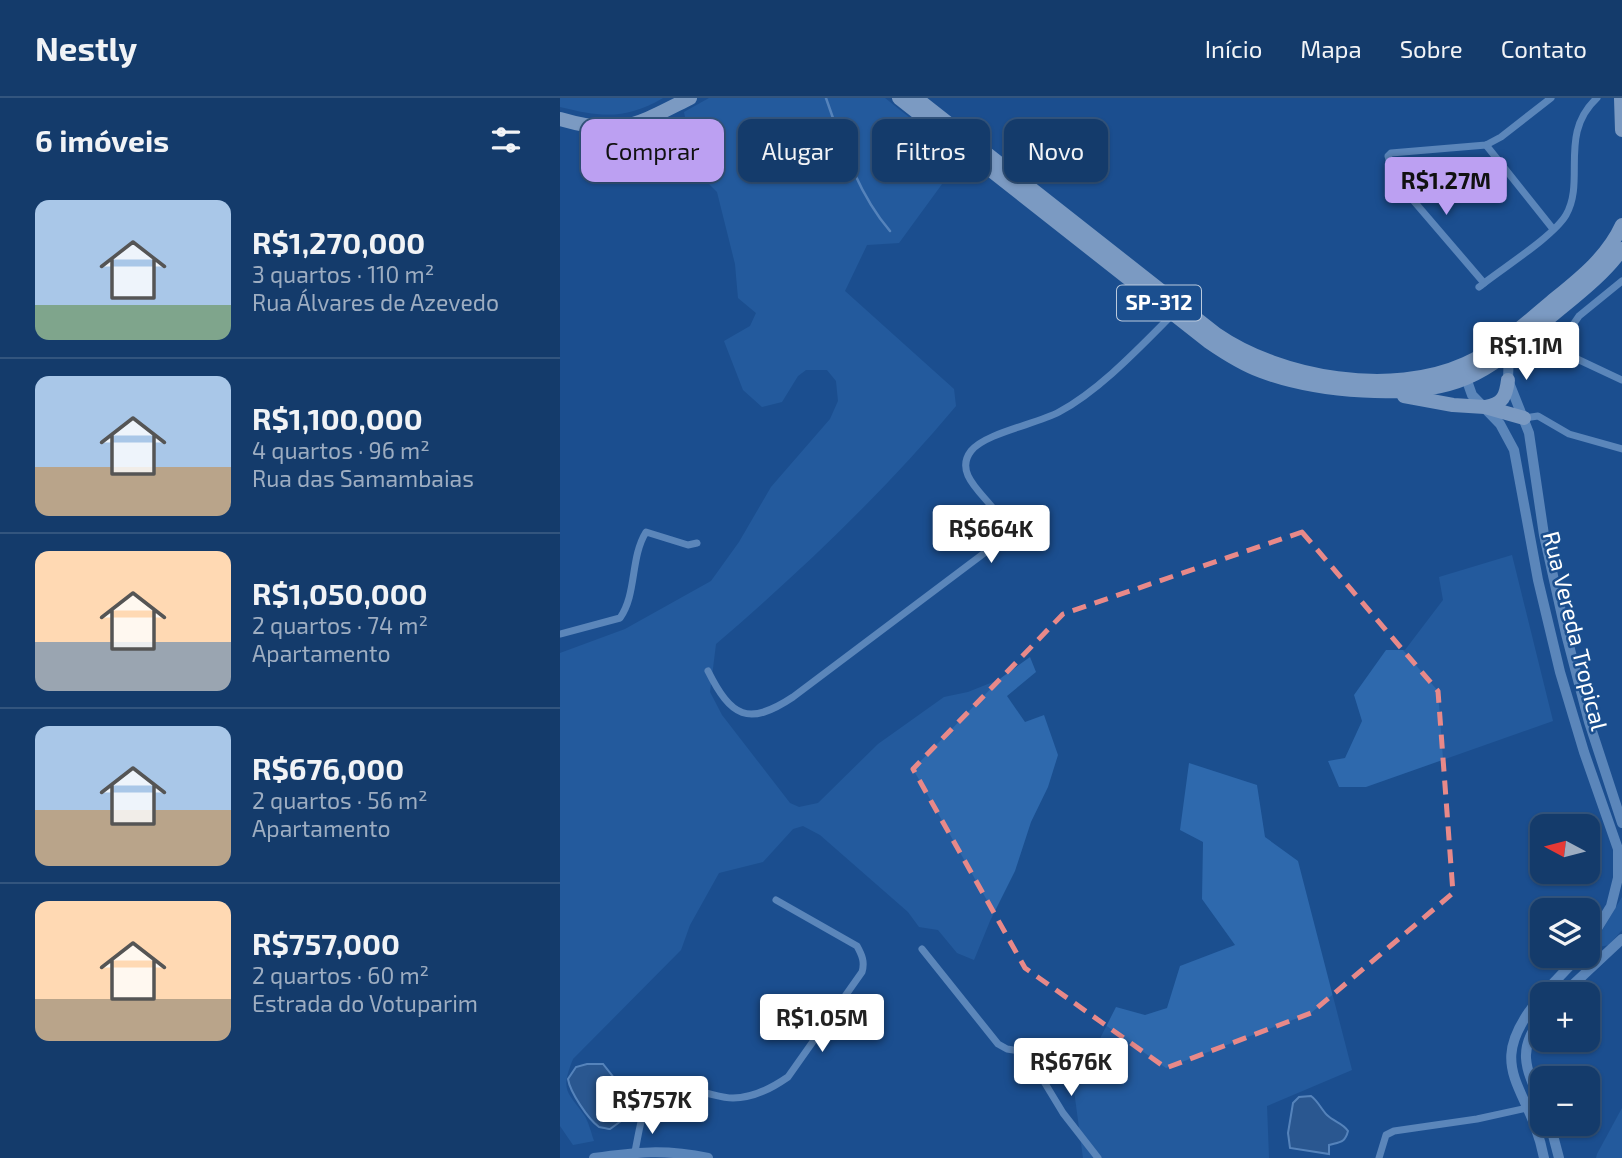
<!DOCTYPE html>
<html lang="pt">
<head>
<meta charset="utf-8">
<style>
	body { margin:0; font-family:"Exo 2",sans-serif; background:#1d4271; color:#f1f3f6; height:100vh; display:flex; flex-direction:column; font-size:26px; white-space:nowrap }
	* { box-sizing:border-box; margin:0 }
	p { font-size:23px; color:#9dadc1 }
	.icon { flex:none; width:38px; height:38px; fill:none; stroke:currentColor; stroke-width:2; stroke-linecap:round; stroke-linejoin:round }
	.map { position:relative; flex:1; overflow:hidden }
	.panel { display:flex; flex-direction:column; background:#143b6b; width:560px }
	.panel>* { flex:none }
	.guide { position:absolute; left:21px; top:21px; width:665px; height:63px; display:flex; gap:14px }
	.needle { width:46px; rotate:277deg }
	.fabs { position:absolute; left:970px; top:716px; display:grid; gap:14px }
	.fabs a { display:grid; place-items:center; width:70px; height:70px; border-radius:14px; background:#143b6b; box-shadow:0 2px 5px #0004,0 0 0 2px #33557e; font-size:35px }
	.price { position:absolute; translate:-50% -60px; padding:0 16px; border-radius:7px; background:#fff; color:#222; font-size:23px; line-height:46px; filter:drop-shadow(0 2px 4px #0008) }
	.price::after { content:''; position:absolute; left:50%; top:42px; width:21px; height:16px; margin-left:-10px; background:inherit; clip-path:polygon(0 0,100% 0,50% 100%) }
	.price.active { background:#bca0f2; color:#111 }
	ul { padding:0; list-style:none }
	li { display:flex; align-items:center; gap:21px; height:175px; padding:0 35px }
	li+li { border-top:2px solid #33557e }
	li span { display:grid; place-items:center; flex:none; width:196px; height:140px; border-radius:14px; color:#555 }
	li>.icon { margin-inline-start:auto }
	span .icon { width:84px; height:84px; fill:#fffc; stroke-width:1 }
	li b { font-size:30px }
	h2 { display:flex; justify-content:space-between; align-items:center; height:84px; padding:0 35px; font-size:30px }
	.tag { padding:0 24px; border-radius:14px; background:#143b6b; box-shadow:0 2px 5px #0004,0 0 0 2px #33557e; font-size:24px; line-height:63px }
	.tag.active { background:#bca0f2; color:#111 }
	header { display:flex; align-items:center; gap:42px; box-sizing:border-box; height:98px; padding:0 35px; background:#143b6b; border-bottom:2px solid #33557e }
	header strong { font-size:33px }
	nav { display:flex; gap:38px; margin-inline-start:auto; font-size:24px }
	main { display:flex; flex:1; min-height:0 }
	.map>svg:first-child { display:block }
	.green { fill:#2e69ad }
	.water { fill:#3c6290; stroke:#9cc4f0; stroke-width:2 }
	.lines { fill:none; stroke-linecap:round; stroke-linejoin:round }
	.stream { stroke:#9cc4f0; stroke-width:2.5 }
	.minor { stroke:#a9c9ee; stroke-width:7 }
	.tertiary { stroke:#a9c9ee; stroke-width:10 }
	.primary { stroke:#f0f6ff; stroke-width:14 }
	.marked { fill:none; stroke:#e88989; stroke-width:5; stroke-dasharray:14 9; stroke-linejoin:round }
	.labels { text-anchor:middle; stroke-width:5; stroke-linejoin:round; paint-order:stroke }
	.shield { fill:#1b4f8f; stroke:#bbcadd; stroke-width:2 }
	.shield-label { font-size:21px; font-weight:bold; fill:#fff }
	.street-label { font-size:23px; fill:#fff; stroke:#1b4f8f }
</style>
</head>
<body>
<header>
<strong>Nestly</strong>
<nav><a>Início</a><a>Mapa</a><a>Sobre</a><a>Contato</a></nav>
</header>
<main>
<section class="panel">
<h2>6 imóveis<svg class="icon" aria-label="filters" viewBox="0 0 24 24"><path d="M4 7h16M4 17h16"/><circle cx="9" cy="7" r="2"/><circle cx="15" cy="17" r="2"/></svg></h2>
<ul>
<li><span style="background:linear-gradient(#a9c7e8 75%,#7fa58c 0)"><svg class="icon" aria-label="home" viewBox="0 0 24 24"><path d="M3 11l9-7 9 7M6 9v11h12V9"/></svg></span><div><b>R$1,270,000</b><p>3 quartos · 110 m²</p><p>Rua Álvares de Azevedo</p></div></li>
<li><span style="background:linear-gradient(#a9c7e8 65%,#b9a48a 0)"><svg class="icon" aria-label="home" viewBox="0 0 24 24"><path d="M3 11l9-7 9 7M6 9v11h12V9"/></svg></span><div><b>R$1,100,000</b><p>4 quartos · 96 m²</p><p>Rua das Samambaias</p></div></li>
<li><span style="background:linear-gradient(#ffd9b3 65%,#9aa5b1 0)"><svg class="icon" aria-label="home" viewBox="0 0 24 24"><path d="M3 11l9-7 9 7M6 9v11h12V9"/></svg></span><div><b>R$1,050,000</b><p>2 quartos · 74 m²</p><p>Apartamento</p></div></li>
<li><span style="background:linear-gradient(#a9c7e8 60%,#b9a48a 0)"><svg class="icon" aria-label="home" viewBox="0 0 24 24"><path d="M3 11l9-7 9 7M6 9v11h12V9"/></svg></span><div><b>R$676,000</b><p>2 quartos · 56 m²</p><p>Apartamento</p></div></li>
<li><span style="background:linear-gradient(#ffd9b3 70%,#b9a48a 0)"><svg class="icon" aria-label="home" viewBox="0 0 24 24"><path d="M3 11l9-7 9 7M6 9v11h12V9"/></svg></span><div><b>R$757,000</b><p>2 quartos · 60 m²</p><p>Estrada do Votuparim</p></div></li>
</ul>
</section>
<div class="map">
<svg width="1062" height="1060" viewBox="0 0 1062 1060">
	<rect width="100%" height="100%" fill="#1b4f8f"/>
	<g class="green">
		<path d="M 0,0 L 103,0 C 65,22 41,19 0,9 Z"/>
		<path d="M 149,0 L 325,0 L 394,55 L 393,71 L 339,145 L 307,147 L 285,193 L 394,291 L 396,308 C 324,394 241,473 156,546 L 150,594 L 162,617 L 230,705 L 239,709 L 258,705 L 318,646 L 384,599 L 408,594 L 438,582 L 470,559 L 476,574 L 447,598 L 465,624 L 484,617 L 498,657 L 488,689 L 471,724 L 455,773 L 430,823 L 414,862 L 397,855 L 378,832 L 359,829 L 348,814 L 260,737 L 243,728 L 233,731 L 203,764 L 159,775 L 130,827 L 121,852 L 13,961 C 0,993 7,993 24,1017 C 29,1024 31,1035 34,1043 L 13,1047 L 0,1028 L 0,555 L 65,531 L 151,483 L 179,444 L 211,389 L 270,321 L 278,303 L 276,283 L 267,272 L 246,272 L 238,278 L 222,304 L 202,309 L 183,292 L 164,243 L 190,228 L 196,215 L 178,200 L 175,166 L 157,94 L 136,73 L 124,14 Z"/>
		<path d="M 952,457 L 993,623 L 806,689 L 779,689 L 768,663 L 785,660 L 802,623 L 794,597 L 826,552 L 845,552 L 883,502 L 879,479 Z"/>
		<path d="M 629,665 L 697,687 L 705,739 L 738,763 L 792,972 L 707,1008 L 709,1060 L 523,1060 L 514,992 L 556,909 L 585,917 L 607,910 L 620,868 L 675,847 L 642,801 L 643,744 L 620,732 Z"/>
		<path d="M 1062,799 L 1062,832 L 1049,847 L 1039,849 L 1036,844 L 1037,841 Z"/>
		<path d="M 1062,1010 L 1062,1060 L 1036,1060 L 1037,1056 Z"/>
	</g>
	<g class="water">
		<path d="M 27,966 L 43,966 L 62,990 L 70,1012 L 61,1023 L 50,1031 C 48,1031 40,1029 39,1029 C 28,1021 10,994 8,981 L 16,969 Z"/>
		<path d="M 751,998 C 758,1003 761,1011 767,1017 C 774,1024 783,1025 788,1033 C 785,1045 780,1044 769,1047 L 769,1056 L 730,1050 L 728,1035 L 733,1005 L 739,999 Z"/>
	</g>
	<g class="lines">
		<path class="stream" d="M 266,0 C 282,46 298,96 330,133"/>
		<g class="minor">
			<path d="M 926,47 L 993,131"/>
			<path d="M 1062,183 L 1019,218 L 1006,237 L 1010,254 L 1015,260 L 1062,282"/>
			<path d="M 924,185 L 834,80 L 828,58 L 831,55 L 926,47 L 941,39 L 991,0"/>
			<path d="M 919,189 C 941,171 993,139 1006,117 C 1026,82 998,36 1037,0"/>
			<path d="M 964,320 L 978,318 L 1009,336 L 1062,351"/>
			<path d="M 0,536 L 60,520 C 77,496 70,460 86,434 L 128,447 L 137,445"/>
			<path d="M 148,573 C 171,619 188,629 233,599 L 431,450 C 435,446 440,443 442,437 C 452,410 387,384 411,353 C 425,335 477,326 499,314 C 540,292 580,249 613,216"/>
			<path d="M 362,851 L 438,946 L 447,951 L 466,954 L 503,1015 L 538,1060"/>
			<path d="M 75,1054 C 84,1005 86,984 141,994 C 152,996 163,1000 173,1000 C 194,1000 212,990 228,979 L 302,874 C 305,864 302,857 297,848 L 216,802"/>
			<path d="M 819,1060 L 826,1037 L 834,1033 L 917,1021 L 967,1010"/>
		</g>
		<g class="tertiary">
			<path d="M 949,252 L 948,282 L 969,335 L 984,437 L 1006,536 L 1029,624 L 1062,725"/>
			<path d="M 906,280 L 912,297 L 940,326 L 954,352 L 978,482 L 1000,574 L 1024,654 L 1058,751 L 1058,780 L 1051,808 L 1027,847"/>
			<path d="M 983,896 L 1019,858"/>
			<path d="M 1003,896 L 1062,841"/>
			<path d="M 982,897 C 919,971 970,985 984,1060"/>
			<path d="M 982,920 C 955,952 967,973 982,1007"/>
			<path d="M 990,1026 L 999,1060"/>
			<path d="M 34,1060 C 75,1054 106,1051 148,1060"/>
		</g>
		<g class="primary">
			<path d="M 339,0 L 649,244 C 665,255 682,266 701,273 C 754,293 852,303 906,280 C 937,267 963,242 988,221 C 1014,199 1043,178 1062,151"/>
			<path d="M 356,0 L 656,236 C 721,281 832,299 905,266 C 937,251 964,227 991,204 C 1018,182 1047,160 1062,127"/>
			<path d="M 1061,0 L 1062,32"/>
			<path d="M 0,21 C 61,39 76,27 130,0"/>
			<path d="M 844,298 L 893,307 L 925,309 L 964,320"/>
			<path d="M 926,309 C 943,306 946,298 948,282"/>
		</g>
	</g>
	<path d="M0 0H1062V1060H0ZM 742,434 L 878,593 L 893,795 L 751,915 L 606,970 L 465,870 L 353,671 L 503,516 Z" fill="#1b4f8f" fill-opacity=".55" fill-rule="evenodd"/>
	<path class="marked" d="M 742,434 L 878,593 L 893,795 L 751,915 L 606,970 L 465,870 L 353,671 L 503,516 Z"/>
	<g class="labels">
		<rect class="shield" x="557" y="187.5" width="84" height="35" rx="5"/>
		<g class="shield-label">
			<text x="599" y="212">SP-312</text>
		</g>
		<g class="street-label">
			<text transform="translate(1015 533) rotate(76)" y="8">Rua Vereda Tropical</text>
		</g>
	</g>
</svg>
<div class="fabs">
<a><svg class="needle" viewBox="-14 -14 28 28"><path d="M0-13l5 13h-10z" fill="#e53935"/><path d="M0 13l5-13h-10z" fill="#9dadc1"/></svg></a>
<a><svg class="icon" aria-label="layers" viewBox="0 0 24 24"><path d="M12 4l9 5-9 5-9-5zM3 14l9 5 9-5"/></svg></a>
<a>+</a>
<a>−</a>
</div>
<b class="price active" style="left:886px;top:119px">R$1.27M</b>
<b class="price" style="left:966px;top:284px">R$1.1M</b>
<b class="price" style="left:431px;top:467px">R$664K</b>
<b class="price" style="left:262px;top:956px">R$1.05M</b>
<b class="price" style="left:511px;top:1000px">R$676K</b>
<b class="price" style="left:92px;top:1038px">R$757K</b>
<div class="guide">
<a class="tag active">Comprar</a>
<a class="tag">Alugar</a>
<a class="tag">Filtros</a>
<a class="tag">Novo</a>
</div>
</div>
</main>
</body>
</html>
